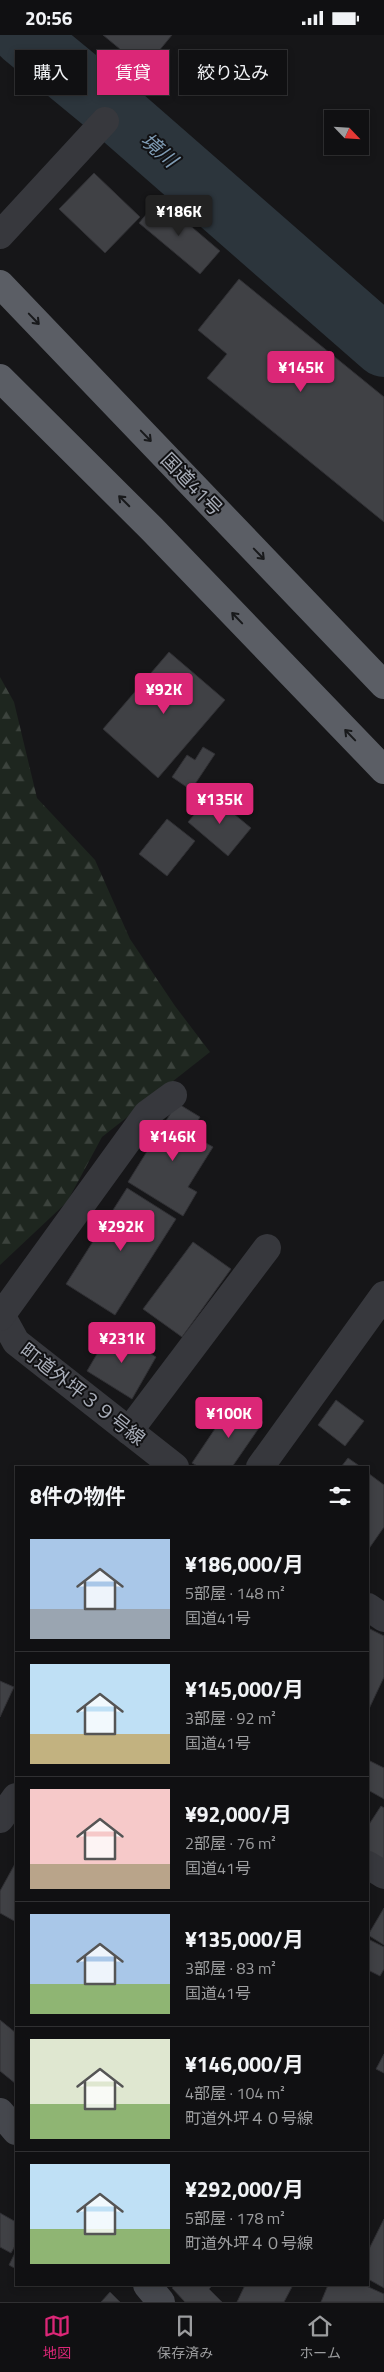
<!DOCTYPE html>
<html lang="ja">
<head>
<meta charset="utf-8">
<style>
	body { margin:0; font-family:"Titillium Web","Noto Sans JP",sans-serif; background:#19191b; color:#f1f3f6; height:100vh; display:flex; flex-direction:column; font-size:19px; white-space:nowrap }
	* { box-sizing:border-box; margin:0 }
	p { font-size:16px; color:#9c9d9f }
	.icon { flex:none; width:28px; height:28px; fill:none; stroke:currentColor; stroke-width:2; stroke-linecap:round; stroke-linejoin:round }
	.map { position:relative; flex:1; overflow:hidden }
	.side { position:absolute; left:15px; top:1431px; width:354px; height:820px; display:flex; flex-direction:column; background:#101012; border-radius:0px; box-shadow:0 2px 8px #0003,0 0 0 1px #303032 }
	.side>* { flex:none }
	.banner { position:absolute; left:15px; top:15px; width:355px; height:45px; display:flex; gap:10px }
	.needle { width:32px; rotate:115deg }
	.fabs { position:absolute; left:324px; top:75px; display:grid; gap:10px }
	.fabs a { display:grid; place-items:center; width:45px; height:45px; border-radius:0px; background:#101012; box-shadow:0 2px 8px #0003,0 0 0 1px #303032; font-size:25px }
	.price { position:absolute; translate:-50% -42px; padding:0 11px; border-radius:5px; background:#db2777; color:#fff; font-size:16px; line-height:32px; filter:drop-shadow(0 1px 2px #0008) }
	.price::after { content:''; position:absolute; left:50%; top:30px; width:15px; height:11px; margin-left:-8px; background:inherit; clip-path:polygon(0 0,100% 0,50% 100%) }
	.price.selected { background:#222; color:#fff }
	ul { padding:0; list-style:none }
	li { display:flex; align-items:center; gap:15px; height:125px; padding:0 15px }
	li+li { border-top:1px solid #303032 }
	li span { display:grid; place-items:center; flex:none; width:140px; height:100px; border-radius:0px; color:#555 }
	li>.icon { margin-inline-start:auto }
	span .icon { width:60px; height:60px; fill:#fffc; stroke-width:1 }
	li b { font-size:21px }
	h2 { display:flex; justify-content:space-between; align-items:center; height:60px; padding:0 15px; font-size:21px }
	.pill { padding:0 18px; border-radius:0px; background:#101012; box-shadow:0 2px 8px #0003,0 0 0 1px #303032; font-size:18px; line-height:45px }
	.pill.selected { background:#db2777; color:#fff }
	.status { display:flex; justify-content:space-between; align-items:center; height:35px; padding:0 25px; background:#101012; direction:ltr }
	.status svg { height:14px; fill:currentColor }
	.tabs { display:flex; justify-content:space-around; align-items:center; height:70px; border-top:1px solid #303032; background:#101012; font-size:14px; color:#9c9d9f }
	.tabs a { display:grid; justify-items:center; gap:2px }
	.tabs .selected { color:#db2777 }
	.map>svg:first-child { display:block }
	.forest { fill:url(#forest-firs) }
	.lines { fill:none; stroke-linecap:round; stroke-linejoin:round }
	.river { stroke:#2c353c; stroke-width:62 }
	.building { fill:#404145; stroke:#303034 }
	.minor { stroke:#37383d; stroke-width:28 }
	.secondary { stroke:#45474d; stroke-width:28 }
	.trunk { stroke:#5b5e65; stroke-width:28 }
	.oneway { stroke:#18191b }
	.labels { text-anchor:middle; stroke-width:4; stroke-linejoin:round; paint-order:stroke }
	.street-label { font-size:19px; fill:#a8adb8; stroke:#111113 }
	.water-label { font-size:20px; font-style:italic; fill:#7f9bb3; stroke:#111113 }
</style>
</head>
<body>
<div class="status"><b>20:56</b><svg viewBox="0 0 49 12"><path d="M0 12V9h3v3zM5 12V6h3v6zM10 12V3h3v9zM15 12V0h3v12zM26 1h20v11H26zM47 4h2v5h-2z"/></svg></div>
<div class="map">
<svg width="384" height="2267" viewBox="0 0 384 2267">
	<defs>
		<pattern id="forest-firs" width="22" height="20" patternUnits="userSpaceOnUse" patternTransform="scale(1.25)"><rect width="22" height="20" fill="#1e261f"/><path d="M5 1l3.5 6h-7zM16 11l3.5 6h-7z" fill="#3c433d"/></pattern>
	</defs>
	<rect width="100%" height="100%" fill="#161618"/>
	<path class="forest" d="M 0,642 L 14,667 L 37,763 L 95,825 L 130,904 L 175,971 L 210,1017 L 102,1102 L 67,1167 L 0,1230 Z"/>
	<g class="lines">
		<path class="river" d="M 23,0 L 120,80 L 384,311"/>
	</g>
	<g class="building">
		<path d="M 103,0 L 172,0 L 144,34 Z"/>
		<path d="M 94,138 L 140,182 L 105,218 L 59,174 Z"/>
		<path d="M 159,164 L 220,216 L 200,239 L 139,188 Z"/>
		<path d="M 239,244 L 384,362 L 384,487 L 207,343 L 227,319 L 198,295 Z"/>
		<path d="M 169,617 L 225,665 L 158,743 L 103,694 Z"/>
		<path d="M 203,712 L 215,719 L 191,755 L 172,742 L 187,720 L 195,725 Z"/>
		<path d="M 211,760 L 251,793 L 228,821 L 188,787 Z"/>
		<path d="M 167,784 L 195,806 L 167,841 L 139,819 Z"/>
		<path d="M 177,1068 L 200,1082 L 190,1099 L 213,1112 L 188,1152 L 197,1157 L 183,1181 L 128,1147 Z"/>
		<path d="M 127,1153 L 176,1184 L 115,1280 L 66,1249 Z"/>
		<path d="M 193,1207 L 231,1234 L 182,1302 L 143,1274 Z"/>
		<path d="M 111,1295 L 156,1322 L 132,1364 L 87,1336 Z"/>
		<path d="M 336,1365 L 364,1386 L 345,1411 L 318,1390 Z"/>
		<path d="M 233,1367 L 263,1387 L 232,1432 L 199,1432 L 192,1428 Z"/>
		<path d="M 348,1423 L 361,1432 L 341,1432 Z"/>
		<path d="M 368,1438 L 384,1450 L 384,1492 L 368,1515 Z"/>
		<path d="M 368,1593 L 384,1601 L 384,1642 L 368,1676 Z"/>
		<path d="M 0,1646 L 14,1652 L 0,1682 Z"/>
		<path d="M 368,1725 L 384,1733 L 384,1764 L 368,1755 Z"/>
		<path d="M 381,1771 L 384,1773 L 384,1828 L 368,1818 L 368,1791 Z"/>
		<path d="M 16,1827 L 16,1887 L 0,1878 L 0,1856 Z"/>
		<path d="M 384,1873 L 384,1910 L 368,1900 Z"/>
		<path d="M 368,1904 L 384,1912 L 384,1934 L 380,1941 L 368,1935 Z"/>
		<path d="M 0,1985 L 16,1998 L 16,2049 L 0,2036 Z"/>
		<path d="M 384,2019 L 384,2038 L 376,2034 Z"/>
		<path d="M 0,2178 L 16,2187 L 16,2209 L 11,2218 L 0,2212 Z"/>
		<path d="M 384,2184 L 384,2253 L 368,2244 L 368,2216 Z"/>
		<path d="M 16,2216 L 16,2234 L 9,2230 Z"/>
		<path d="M 175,2250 L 213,2250 L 209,2254 L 222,2267 L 185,2267 L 172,2253 Z"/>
		<path d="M 245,2250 L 293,2250 L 284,2267 L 237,2267 Z"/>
		<path d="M 328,2250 L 364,2250 L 384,2259 L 384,2267 L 321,2267 Z"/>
		<path d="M 110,2257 L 120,2267 L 101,2267 Z"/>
	</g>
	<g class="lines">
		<g class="minor">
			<path d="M 0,200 L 105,86"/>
			<path d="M 0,1278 L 16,1307 L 175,1432"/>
			<path d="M 0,1282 L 147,1079 L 173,1060"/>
			<path d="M 129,1396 L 267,1213"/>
			<path d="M 260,1432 L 384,1260"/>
			<path d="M 368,1572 L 384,1583"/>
			<path d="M 0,1784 L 16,1762"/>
			<path d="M 368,1830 L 384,1840"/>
		</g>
		<g class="secondary">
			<path d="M 0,2077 L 16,2096"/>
			<path d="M 147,2250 L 161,2267"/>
		</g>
		<g class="trunk">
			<path d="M 0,249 L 384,650"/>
			<path d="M 0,343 L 152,494 L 384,735"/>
		</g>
	</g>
	<defs><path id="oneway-shaft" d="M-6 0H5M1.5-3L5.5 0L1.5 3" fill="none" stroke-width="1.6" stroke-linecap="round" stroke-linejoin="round" transform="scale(1.25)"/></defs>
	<g class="oneway">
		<use href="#oneway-shaft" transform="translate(34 284) rotate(46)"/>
		<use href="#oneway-shaft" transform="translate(146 401) rotate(46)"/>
		<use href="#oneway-shaft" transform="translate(124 466) rotate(-135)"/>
		<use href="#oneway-shaft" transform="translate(259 519) rotate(46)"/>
		<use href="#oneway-shaft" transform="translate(237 583) rotate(-134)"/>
		<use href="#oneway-shaft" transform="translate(350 700) rotate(-134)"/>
	</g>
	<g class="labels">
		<g class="street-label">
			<text transform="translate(192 449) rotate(46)" y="7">国道41号</text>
			<text transform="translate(83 1359) rotate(38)" y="7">町道外坪３９号線</text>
		</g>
		<g class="water-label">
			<text transform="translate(159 115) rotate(41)" y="7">境川</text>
		</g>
	</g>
</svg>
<div class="fabs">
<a><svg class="needle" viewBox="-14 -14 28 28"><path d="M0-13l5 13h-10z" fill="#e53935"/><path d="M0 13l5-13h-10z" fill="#9c9d9f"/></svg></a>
</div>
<b class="price selected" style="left:179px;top:202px">¥186K</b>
<b class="price" style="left:301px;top:358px">¥145K</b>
<b class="price" style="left:164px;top:680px">¥92K</b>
<b class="price" style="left:220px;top:790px">¥135K</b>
<b class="price" style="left:173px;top:1127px">¥146K</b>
<b class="price" style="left:121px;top:1217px">¥292K</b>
<b class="price" style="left:122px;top:1329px">¥231K</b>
<b class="price" style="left:229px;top:1404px">¥100K</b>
<div class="banner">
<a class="pill">購入</a>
<a class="pill selected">賃貸</a>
<a class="pill">絞り込み</a>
</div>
<section class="side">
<h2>8件の物件<svg class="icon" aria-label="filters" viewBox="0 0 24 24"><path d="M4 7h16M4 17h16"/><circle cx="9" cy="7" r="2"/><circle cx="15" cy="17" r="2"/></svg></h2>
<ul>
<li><span style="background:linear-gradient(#a9c7e8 70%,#9aa5b1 0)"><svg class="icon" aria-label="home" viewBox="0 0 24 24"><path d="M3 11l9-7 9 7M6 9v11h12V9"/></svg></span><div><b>¥186,000/月</b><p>5部屋 · 148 m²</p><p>国道41号</p></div></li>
<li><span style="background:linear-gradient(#bfe0f5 70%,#c2b280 0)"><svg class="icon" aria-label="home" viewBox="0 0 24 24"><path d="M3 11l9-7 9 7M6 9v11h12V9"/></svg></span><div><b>¥145,000/月</b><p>3部屋 · 92 m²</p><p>国道41号</p></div></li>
<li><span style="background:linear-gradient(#f6c9c9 75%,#b9a48a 0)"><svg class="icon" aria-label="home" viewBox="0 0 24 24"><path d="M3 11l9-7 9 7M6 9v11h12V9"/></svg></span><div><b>¥92,000/月</b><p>2部屋 · 76 m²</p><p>国道41号</p></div></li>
<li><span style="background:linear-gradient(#a9c7e8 70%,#8fb573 0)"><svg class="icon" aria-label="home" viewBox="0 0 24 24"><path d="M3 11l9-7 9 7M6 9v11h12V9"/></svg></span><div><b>¥135,000/月</b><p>3部屋 · 83 m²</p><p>国道41号</p></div></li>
<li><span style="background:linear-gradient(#dfe7d0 65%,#8fb573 0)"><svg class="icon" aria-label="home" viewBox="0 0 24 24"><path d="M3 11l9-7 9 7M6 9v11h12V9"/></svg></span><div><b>¥146,000/月</b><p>4部屋 · 104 m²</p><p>町道外坪４０号線</p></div></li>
<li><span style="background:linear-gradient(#bfe0f5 65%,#8fb573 0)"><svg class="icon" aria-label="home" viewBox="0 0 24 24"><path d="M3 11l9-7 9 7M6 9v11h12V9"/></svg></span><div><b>¥292,000/月</b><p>5部屋 · 178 m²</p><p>町道外坪４０号線</p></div></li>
</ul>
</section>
</div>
<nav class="tabs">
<a class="selected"><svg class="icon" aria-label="map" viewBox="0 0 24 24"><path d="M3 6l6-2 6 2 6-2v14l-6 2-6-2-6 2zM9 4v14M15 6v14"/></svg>地図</a>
<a><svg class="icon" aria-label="saved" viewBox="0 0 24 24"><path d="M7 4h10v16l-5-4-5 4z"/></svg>保存済み</a>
<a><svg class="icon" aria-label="home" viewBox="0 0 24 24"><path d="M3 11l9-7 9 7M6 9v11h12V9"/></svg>ホーム</a>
</nav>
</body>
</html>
